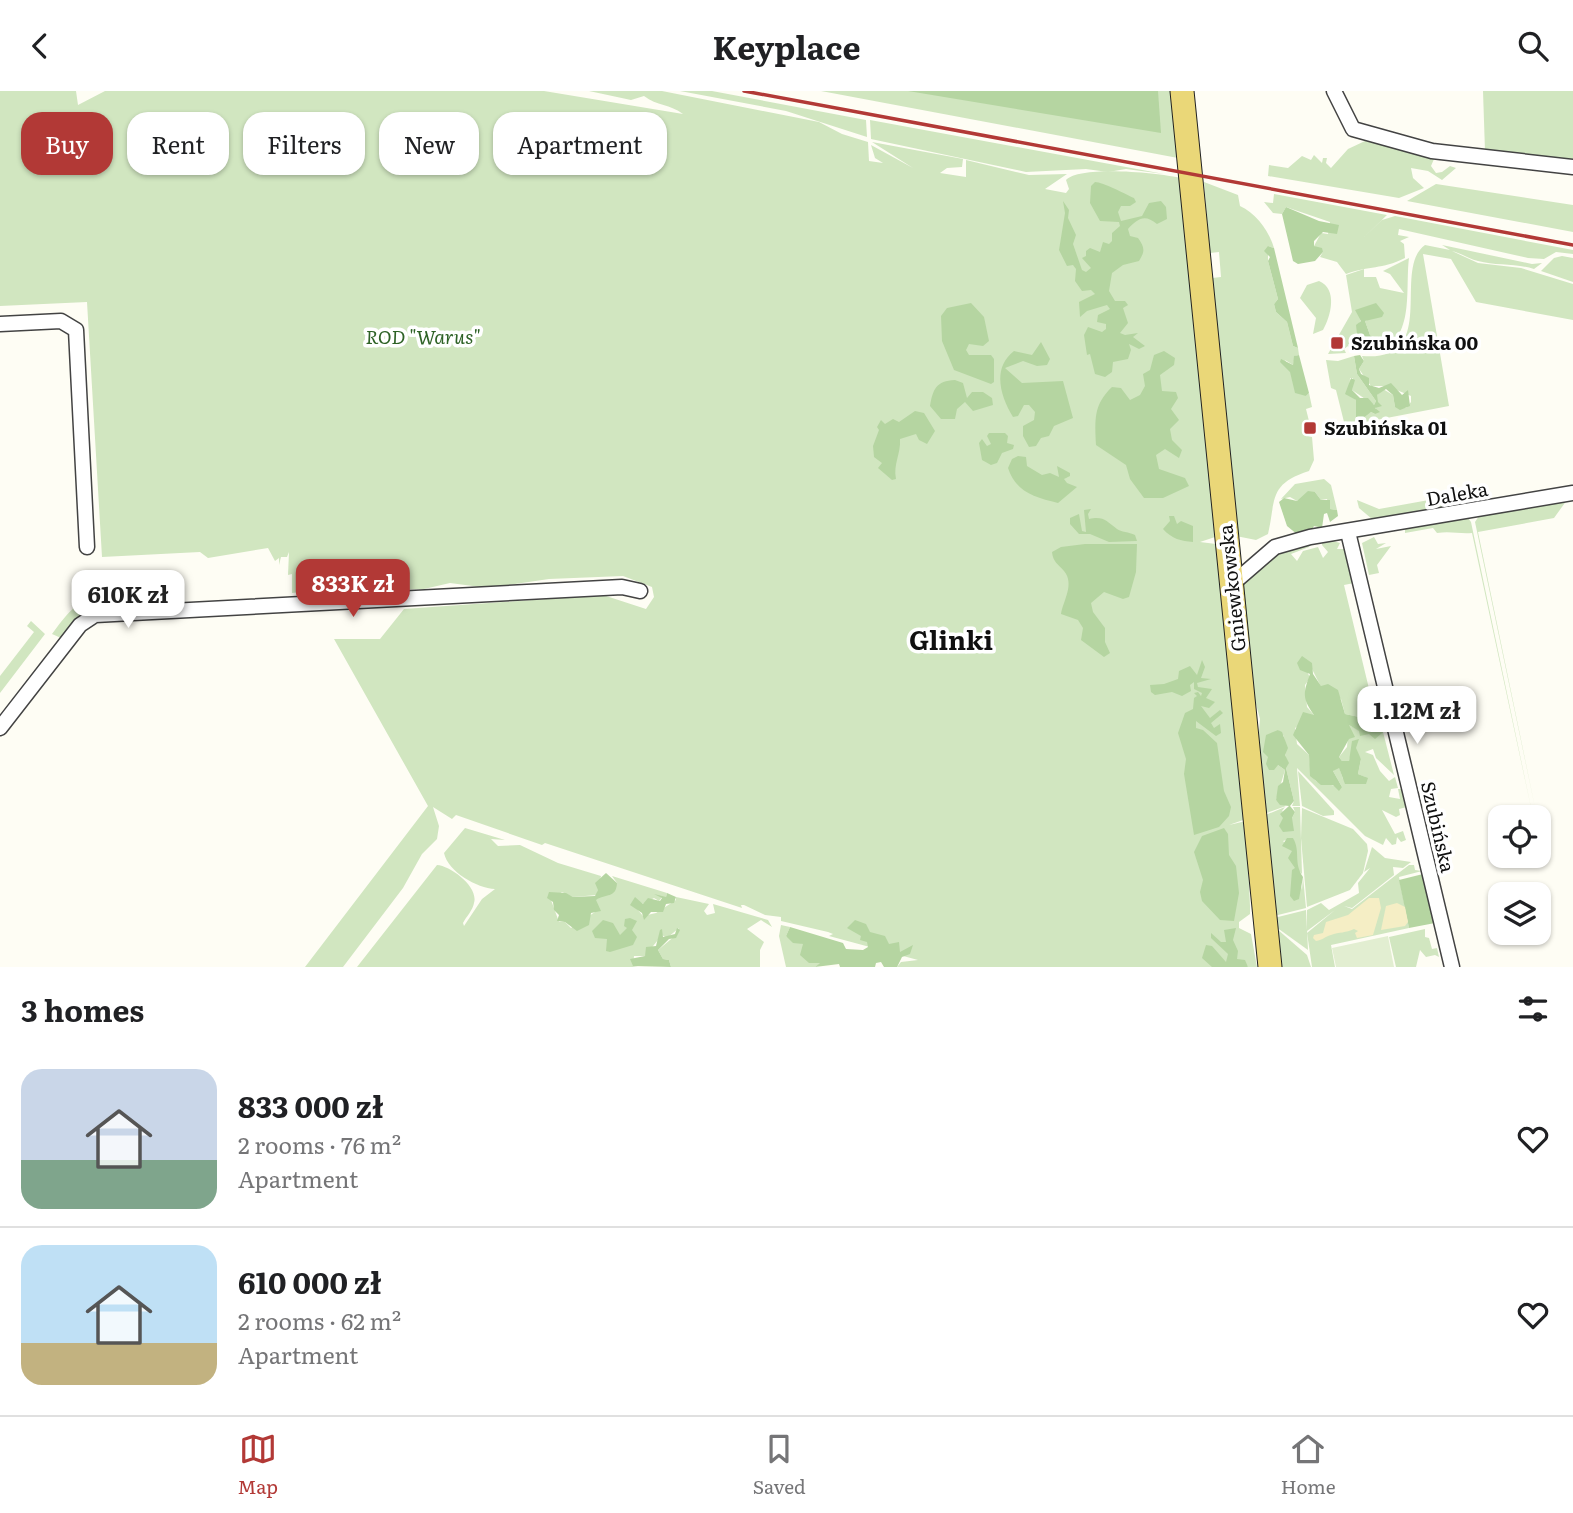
<!DOCTYPE html>
<html lang="en">
<head>
<meta charset="utf-8">
<style>
	body { margin:0; font-family:Literata,serif; background:#f2f2f2; color:#202124; height:100vh; display:flex; flex-direction:column; font-size:26px; white-space:nowrap }
	* { box-sizing:border-box; margin:0 }
	p { font-size:23px; color:#757577 }
	.icon { flex:none; width:38px; height:38px; fill:none; stroke:currentColor; stroke-width:2; stroke-linecap:round; stroke-linejoin:round }
	.map { position:relative; height:876px; overflow:hidden }
	.details { display:flex; flex-direction:column; background:#fff; flex:1 }
	.details>* { flex:none }
	.banner { position:absolute; left:21px; top:21px; width:700px; height:63px; display:flex; gap:14px }
	.controls { position:absolute; left:1488px; top:714px; display:grid; gap:14px }
	.controls a { display:grid; place-items:center; width:63px; height:63px; border-radius:14px; background:#fff; box-shadow:0 2px 5px #0004; font-size:35px }
	.price { position:absolute; translate:-50% -60px; padding:0 16px; border-radius:14px; background:#fff; color:#222; font-size:23px; line-height:46px; filter:drop-shadow(0 2px 4px #0008) }
	.price::after { content:''; position:absolute; left:50%; top:42px; width:21px; height:16px; margin-left:-10px; background:inherit; clip-path:polygon(0 0,100% 0,50% 100%) }
	.price.active { background:#b23936; color:#fff }
	ul { padding:0; list-style:none }
	li { display:flex; align-items:center; gap:21px; height:175px; padding:0 21px }
	li+li { border-top:2px solid #e0e0e0 }
	li span { display:grid; place-items:center; flex:none; width:196px; height:140px; border-radius:21px; color:#555 }
	li>.icon { margin-inline-start:auto }
	span .icon { width:84px; height:84px; fill:#fffc; stroke-width:1 }
	li b { font-size:30px }
	h2 { display:flex; justify-content:space-between; align-items:center; height:84px; padding:0 21px; font-size:30px }
	.pill { padding:0 24px; border-radius:21px; background:#fff; box-shadow:0 2px 5px #0004; font-size:24px; line-height:63px }
	.pill.active { background:#b23936; color:#fff }
	header { display:flex; justify-content:space-between; align-items:center; height:91px; padding:0 21px; background:#fff; font-size:32px; font-weight:700 }
	.tab-bar { display:flex; justify-content:space-around; align-items:center; height:98px; border-top:2px solid #e0e0e0; background:#fff; font-size:19px; color:#757577 }
	.tab-bar a { display:grid; justify-items:center; gap:4px }
	.tab-bar .active { color:#b23936 }
	.map>svg:first-child { display:block }
	.green { fill:#d1e6c0 }
	.forest { fill:#b5d5a1 }
	.sand { fill:#f5eec5 }
	.pitch { fill:#e2eed1 }
	.lines { fill:none; stroke-linecap:round; stroke-linejoin:round }
	.street-casing { stroke:#434343; stroke-width:17 }
	.primary-casing { stroke:#212121; stroke-width:25 }
	.street { stroke:#fff; stroke-width:14 }
	.primary { stroke:#ead778; stroke-width:23 }
	.rail { stroke:#b23936; stroke-width:3.5 }
	.poi-dot { fill:#b23936; stroke:#fff; stroke-width:2.5 }
	.labels { text-anchor:middle; stroke-width:7; stroke-linejoin:round; paint-order:stroke }
	.park-label { font-size:19px; font-style:italic; fill:#2e6226; stroke:#fff }
	.poi-label { font-size:19px; font-weight:bold; fill:#101010; stroke:#fff; text-anchor:start }
	.street-label { font-size:19px; fill:#101010; stroke:#fff }
	.district-label { font-size:26px; font-weight:bold; fill:#101010; stroke:#fff }
</style>
</head>
<body>
<header><svg class="icon" aria-label="back" viewBox="0 0 24 24"><path d="M15 5l-7 7 7 7"/></svg>Keyplace<svg class="icon" aria-label="search" viewBox="0 0 24 24"><circle cx="10" cy="10" r="6"/><path d="M15 15l6 6"/></svg></header>
<div class="map">
<svg width="1573" height="876" viewBox="0 0 1573 876">
	<rect width="100%" height="100%" fill="#fefdf4"/>
	<g class="green">
		<path d="M 0,0 L 76,0 L 78,14 L 105,0 L 544,0 L 683,23 C 670,13 657,15 644,5 L 631,9 L 589,0 L 662,0 L 819,31 L 842,43 L 868,51 L 869,70 L 883,72 L 875,67 L 871,54 L 913,77 L 872,51 L 963,68 L 962,76 L 947,77 L 940,82 L 966,86 L 966,69 L 1029,84 L 1067,83 L 1045,98 L 1066,102 L 1069,98 L 1066,89 C 1081,74 1159,82 1180,87 L 1215,446 L 1200,451 L 1216,453 L 1246,728 L 1229,734 L 1246,730 L 1250,815 L 1250,823 L 1239,831 L 1239,837 L 1251,843 L 1257,876 L 1248,876 L 1243,869 L 1243,876 L 897,876 L 901,871 L 918,869 L 829,845 L 833,843 L 828,841 L 781,830 L 781,826 L 765,824 L 744,814 L 741,814 L 742,817 L 545,752 L 542,754 L 456,724 L 452,728 L 433,716 L 439,735 L 437,748 L 422,763 L 403,797 L 343,876 L 305,876 L 428,715 L 334,548 L 380,548 L 404,518 L 603,504 L 646,518 L 654,506 L 652,496 L 623,485 L 549,488 L 488,497 L 450,492 L 424,498 L 352,500 L 338,497 L 292,502 L 292,483 L 288,484 L 289,461 L 287,466 L 281,466 L 279,474 L 279,467 L 275,470 L 268,457 L 208,467 L 200,461 L 102,466 L 87,211 L 0,215 Z"/>
		<path d="M 680,0 L 712,0 L 866,29 L 867,46 L 786,20 Z"/>
		<path d="M 821,0 L 1172,0 L 1178,67 Z"/>
		<path d="M 1483,0 L 1573,0 L 1573,69 L 1485,60 Z"/>
		<path d="M 870,29 L 1164,83 L 1126,78 L 1108,81 L 1086,78 L 1026,81 L 871,48 Z"/>
		<path d="M 1365,50 L 1452,68 L 1434,68 L 1431,75 L 1436,82 L 1442,81 L 1450,75 L 1456,77 L 1442,89 L 1428,80 L 1411,77 L 1413,87 L 1424,97 L 1399,107 L 1268,85 L 1269,74 L 1288,77 L 1302,65 L 1311,69 L 1314,64 L 1322,72 L 1323,67 L 1327,67 L 1326,72 L 1331,77 L 1348,58 Z"/>
		<path d="M 1204,91 L 1238,104 L 1240,115 C 1256,122 1269,140 1274,157 L 1268,155 L 1268,170 L 1278,208 L 1274,213 L 1276,221 L 1287,231 L 1293,255 L 1298,257 L 1299,264 L 1295,265 L 1293,274 L 1285,269 L 1306,305 L 1309,302 L 1312,316 L 1306,318 L 1309,330 L 1305,332 L 1308,345 L 1312,346 L 1314,369 L 1309,380 C 1268,393 1276,409 1268,443 L 1256,449 L 1236,445 L 1212,187 L 1221,186 L 1219,161 L 1210,162 Z"/>
		<path d="M 1436,93 L 1573,114 L 1573,141 L 1407,110 Z"/>
		<path d="M 1274,103 L 1387,124 L 1360,150 L 1382,129 L 1395,125 L 1573,159 L 1573,163 L 1556,161 L 1544,168 L 1528,167 L 1399,138 L 1398,144 L 1409,146 L 1400,150 L 1404,153 L 1405,167 C 1381,179 1370,174 1346,183 L 1337,171 L 1320,166 L 1323,161 L 1314,155 L 1321,142 L 1328,143 L 1330,131 L 1286,116 L 1282,123 L 1273,122 L 1264,111 L 1273,112 Z"/>
		<path d="M 1425,154 L 1450,159 L 1442,154 L 1532,173 L 1542,172 L 1534,178 C 1516,172 1496,175 1478,170 C 1469,168 1461,162 1452,160 L 1478,172 L 1521,177 L 1573,193 L 1573,229 L 1476,211 L 1451,168 L 1423,163 L 1449,315 L 1345,335 L 1336,299 L 1331,297 L 1326,269 L 1338,270 L 1354,265 L 1357,283 L 1376,310 L 1374,314 L 1352,299 L 1353,287 L 1350,287 L 1349,303 L 1356,309 L 1356,327 L 1371,321 L 1375,323 L 1377,304 L 1383,298 L 1393,304 L 1395,316 L 1406,317 L 1411,311 L 1411,305 L 1387,295 L 1371,295 L 1359,278 L 1364,270 L 1362,265 C 1441,272 1391,178 1425,154 Z"/>
		<path d="M 1562,165 L 1573,167 L 1573,191 L 1541,180 L 1554,167 Z"/>
		<path d="M 1409,167 C 1405,198 1415,246 1380,259 L 1380,252 L 1370,244 L 1365,230 L 1383,222 L 1361,229 L 1359,232 L 1362,244 L 1366,246 L 1371,260 L 1351,260 L 1348,255 L 1344,258 L 1346,262 L 1328,263 L 1352,221 L 1346,184 L 1364,178 L 1364,186 L 1376,186 L 1380,197 L 1404,202 L 1390,183 L 1383,180 Z"/>
		<path d="M 1319,190 C 1338,198 1331,225 1323,239 L 1313,243 L 1316,227 L 1300,207 L 1307,194 Z"/>
		<path d="M 1324,388 L 1331,394 L 1337,419 L 1330,418 L 1327,408 L 1321,409 L 1315,401 L 1297,410 L 1290,406 L 1281,408 L 1295,393 Z"/>
		<path d="M 1440,407 L 1442,416 L 1372,428 L 1359,417 L 1357,409 L 1379,418 Z"/>
		<path d="M 1567,409 L 1554,427 L 1478,441 L 1537,726 L 1475,431 L 1479,425 Z"/>
		<path d="M 1468,427 L 1471,431 L 1533,726 L 1472,442 C 1459,443 1451,440 1437,442 L 1433,437 L 1405,442 L 1405,437 Z"/>
		<path d="M 1374,446 L 1378,453 L 1386,452 L 1376,458 L 1391,455 L 1377,474 L 1379,482 L 1369,484 L 1362,452 Z"/>
		<path d="M 1322,447 L 1340,452 L 1337,458 L 1346,458 L 1354,492 L 1344,494 L 1371,606 L 1363,606 L 1359,617 L 1368,613 L 1374,619 L 1364,627 L 1345,623 L 1341,608 L 1321,596 L 1312,578 L 1307,580 L 1310,587 L 1305,594 L 1307,616 L 1314,624 L 1295,637 L 1297,653 L 1309,664 C 1312,696 1313,690 1342,696 L 1333,680 L 1335,676 L 1339,676 L 1343,688 L 1366,693 L 1365,686 L 1358,683 L 1361,668 L 1353,655 L 1349,670 L 1342,670 L 1339,666 L 1347,656 L 1349,634 L 1366,643 L 1383,641 L 1394,684 L 1376,667 L 1373,658 L 1365,661 L 1373,664 L 1380,680 L 1389,690 L 1395,686 L 1398,697 L 1391,698 L 1389,706 L 1400,708 L 1398,698 L 1403,698 L 1407,716 L 1399,718 L 1400,724 L 1396,726 L 1382,719 L 1395,743 L 1403,740 L 1406,749 L 1401,751 L 1397,746 L 1396,753 L 1392,754 L 1386,747 L 1383,754 L 1365,745 L 1297,677 L 1300,715 L 1292,715 L 1294,710 L 1286,677 L 1284,645 L 1278,639 L 1278,674 L 1285,679 L 1276,709 L 1286,715 L 1264,723 L 1258,653 L 1260,628 L 1253,602 L 1242,494 L 1279,462 L 1312,449 L 1309,456 L 1291,463 L 1297,470 L 1303,460 L 1318,456 L 1323,467 L 1328,461 L 1322,454 Z"/>
		<path d="M 119,504 L 118,514 L 87,520 L 61,547 L 52,543 C 74,513 81,506 119,504 Z"/>
		<path d="M 31,530 L 45,543 L 0,602 L 0,585 L 34,541 L 27,535 Z"/>
		<path d="M 1298,680 L 1334,720 L 1334,724 L 1323,725 L 1302,715 Z"/>
		<path d="M 1285,716 L 1282,720 L 1292,727 L 1295,721 L 1293,716 L 1300,716 L 1302,783 L 1297,778 L 1293,747 L 1283,750 L 1293,760 L 1302,799 L 1303,786 L 1306,817 L 1274,825 L 1263,725 Z"/>
		<path d="M 1302,717 L 1353,738 L 1367,753 L 1368,760 L 1363,782 L 1350,799 L 1307,816 L 1301,747 Z"/>
		<path d="M 465,737 L 505,749 L 491,748 L 487,744 L 498,755 L 520,754 L 558,772 L 601,785 L 597,804 L 573,806 L 562,801 L 551,809 L 559,831 L 565,831 L 571,837 L 595,821 L 595,809 L 617,792 L 612,785 L 667,802 L 666,806 L 658,806 L 662,806 L 659,810 L 654,807 L 643,813 L 640,811 L 637,818 L 643,825 L 656,822 L 676,809 L 676,806 L 709,813 L 704,820 L 707,824 L 715,822 L 713,813 L 768,829 L 772,836 L 761,829 L 747,838 L 764,851 L 760,859 L 760,876 L 671,876 L 669,869 L 663,868 L 658,859 L 676,844 L 679,837 L 667,847 L 662,844 L 645,865 L 634,865 L 633,875 L 638,876 L 357,876 L 437,774 C 451,775 479,796 474,812 C 473,819 466,826 463,832 L 464,835 L 482,808 L 495,798 C 477,797 448,781 444,762 Z"/>
		<path d="M 1372,756 L 1385,767 L 1411,771 L 1403,777 L 1393,776 L 1394,784 L 1352,817 L 1344,815 L 1352,818 L 1409,774 L 1414,774 L 1415,779 L 1422,780 L 1399,786 L 1409,837 L 1331,854 L 1335,876 L 1312,876 L 1307,842 L 1335,819 L 1307,840 L 1307,819 L 1321,812 L 1329,819 L 1359,802 L 1358,792 L 1370,777 L 1364,781 Z"/>
		<path d="M 1306,819 L 1308,859 L 1276,836 L 1274,827 Z"/>
		<path d="M 781,834 L 790,836 L 786,845 L 803,853 L 822,871 L 815,876 L 786,876 L 779,845 Z"/>
		<path d="M 1277,838 L 1307,864 L 1311,876 L 1278,876 Z"/>
		<path d="M 1425,838 L 1425,846 L 1429,847 L 1432,858 L 1437,857 L 1439,866 L 1435,864 L 1426,866 L 1420,859 L 1416,876 L 1396,876 L 1389,846 Z"/>
	</g>
	<g class="forest">
		<path d="M 908,0 L 1158,0 L 1161,42 Z"/>
		<path d="M 1095,91 C 1103,91 1125,103 1134,107 L 1136,111 L 1130,115 L 1121,115 L 1118,121 L 1121,130 L 1142,125 L 1149,112 L 1161,110 L 1166,116 L 1167,128 L 1157,133 C 1145,123 1138,127 1128,138 L 1130,145 L 1138,147 C 1145,157 1145,160 1139,170 L 1123,174 L 1112,182 L 1109,200 L 1115,210 L 1125,210 L 1128,214 L 1123,217 L 1128,232 L 1120,242 L 1125,244 L 1138,242 L 1133,246 L 1145,255 L 1139,258 L 1129,253 L 1131,259 L 1128,268 L 1113,271 L 1112,281 L 1105,286 L 1095,283 L 1090,263 L 1087,264 L 1084,244 L 1088,236 L 1102,241 L 1106,238 L 1106,233 L 1097,231 L 1098,224 L 1110,218 L 1107,214 L 1087,220 L 1080,226 L 1079,211 L 1095,203 L 1091,199 L 1082,200 L 1075,190 L 1076,178 L 1073,174 L 1067,175 L 1059,159 L 1065,122 L 1063,110 L 1069,119 L 1068,127 L 1076,144 L 1073,153 L 1082,179 L 1086,181 L 1091,177 L 1082,167 L 1086,165 L 1086,160 L 1090,157 L 1100,161 L 1103,151 L 1109,153 L 1112,150 L 1112,142 L 1120,135 L 1119,131 L 1100,130 L 1090,112 L 1091,95 Z"/>
		<path d="M 1286,116 L 1319,130 L 1339,134 L 1337,143 L 1323,141 L 1314,150 L 1314,155 L 1322,157 L 1323,161 L 1315,170 L 1298,173 L 1293,170 L 1282,123 Z"/>
		<path d="M 1268,155 L 1274,157 L 1298,257 L 1293,255 L 1287,231 L 1276,221 L 1274,213 L 1278,208 L 1268,170 L 1270,166 L 1264,160 Z"/>
		<path d="M 971,212 L 984,226 L 989,250 L 983,255 L 969,253 L 966,259 L 969,264 L 991,264 L 994,268 L 994,291 L 991,293 L 954,279 L 942,250 L 941,225 L 947,217 Z"/>
		<path d="M 1376,212 L 1384,222 L 1382,226 L 1365,230 L 1370,244 L 1380,252 L 1380,259 L 1371,260 L 1366,246 L 1357,243 L 1356,234 L 1361,230 L 1355,219 Z"/>
		<path d="M 1041,251 L 1050,268 L 1047,274 L 1037,275 L 1023,270 L 1005,277 L 1022,292 L 1063,290 L 1073,327 L 1054,335 L 1049,345 L 1041,347 L 1036,355 L 1029,356 L 1023,345 L 1023,335 L 1034,329 L 1035,321 L 1029,314 L 1024,314 L 1018,325 L 1013,326 C 1000,305 992,277 1014,260 L 1032,264 Z"/>
		<path d="M 1164,260 L 1175,267 L 1174,274 L 1160,284 L 1162,300 L 1176,301 L 1178,307 L 1171,318 L 1179,329 L 1170,338 L 1172,349 L 1182,359 L 1179,367 L 1165,358 L 1156,364 L 1159,378 L 1185,387 L 1189,395 L 1163,407 L 1144,407 L 1130,388 L 1126,374 L 1096,354 C 1095,329 1093,314 1112,296 L 1121,297 L 1130,309 L 1140,304 L 1145,295 L 1143,283 L 1150,279 L 1154,264 Z"/>
		<path d="M 1299,264 L 1309,302 L 1306,305 L 1295,302 L 1290,281 L 1280,271 L 1281,268 L 1293,274 L 1294,265 Z"/>
		<path d="M 1360,264 L 1364,270 L 1359,278 L 1361,283 L 1369,287 L 1369,294 L 1379,297 L 1391,292 L 1402,304 L 1408,299 L 1410,315 L 1400,319 L 1395,316 L 1393,304 L 1386,298 L 1377,304 L 1378,311 L 1382,315 L 1375,317 L 1380,321 L 1375,323 L 1371,321 L 1363,327 L 1356,326 L 1356,309 L 1345,303 L 1351,287 L 1355,289 L 1352,299 L 1360,307 L 1368,307 L 1374,314 L 1376,310 L 1357,283 L 1354,265 Z"/>
		<path d="M 955,289 L 963,292 L 967,307 L 972,301 L 983,301 L 992,307 L 993,314 L 973,320 L 965,311 L 957,318 L 955,328 L 941,328 L 930,315 C 933,298 936,290 955,289 Z"/>
		<path d="M 915,320 L 924,322 L 935,340 L 927,353 L 919,349 L 916,343 L 900,348 C 901,363 893,373 896,388 L 892,389 L 878,377 L 882,372 L 874,366 L 873,355 L 879,339 L 877,336 L 881,329 L 885,333 L 893,328 L 899,331 Z"/>
		<path d="M 989,342 L 1005,342 L 1008,345 L 1007,352 L 1014,354 L 1013,358 L 1002,362 L 997,372 L 991,374 L 982,369 L 979,352 L 982,348 L 987,355 L 991,353 L 987,345 Z"/>
		<path d="M 1018,365 L 1026,366 L 1027,375 L 1042,384 L 1050,382 L 1059,386 L 1057,375 L 1070,382 L 1070,385 L 1064,388 L 1067,392 L 1077,396 L 1058,412 C 1034,406 1016,401 1008,377 L 1012,368 Z"/>
		<path d="M 1308,400 L 1315,401 L 1321,409 L 1330,409 L 1330,418 L 1337,419 L 1338,425 L 1330,431 L 1327,422 L 1324,423 L 1322,437 L 1314,435 L 1311,440 L 1298,444 L 1287,435 L 1279,411 L 1284,407 L 1297,410 Z"/>
		<path d="M 1091,418 L 1088,423 L 1089,428 C 1104,425 1106,430 1117,438 C 1121,441 1129,441 1135,444 L 1137,450 L 1109,451 L 1090,443 L 1079,443 L 1070,433 L 1070,427 L 1079,423 L 1082,440 L 1086,441 L 1084,419 Z"/>
		<path d="M 1169,425 L 1174,425 L 1177,433 L 1181,430 L 1193,435 L 1193,451 C 1181,450 1172,448 1163,438 L 1170,430 Z"/>
		<path d="M 1085,453 L 1137,453 L 1136,481 L 1129,506 L 1123,508 L 1104,501 L 1091,512 L 1093,521 L 1105,537 L 1105,551 L 1110,562 L 1104,566 L 1081,549 L 1083,537 L 1078,529 L 1061,523 C 1063,510 1075,493 1064,480 C 1058,473 1053,471 1052,461 L 1061,456 Z"/>
		<path d="M 1302,565 L 1312,572 L 1313,583 L 1321,595 L 1328,593 L 1338,599 L 1345,623 L 1364,627 L 1374,619 L 1377,632 L 1387,630 L 1388,637 L 1375,648 L 1369,643 L 1360,645 L 1359,640 L 1349,634 L 1355,646 L 1349,648 L 1339,666 L 1342,670 L 1349,670 L 1352,650 L 1359,648 L 1356,657 L 1361,668 L 1358,683 L 1368,687 L 1366,693 L 1345,693 L 1339,677 L 1333,680 L 1342,696 L 1339,700 L 1333,694 L 1321,694 L 1310,685 L 1309,664 L 1293,644 L 1303,621 L 1314,624 C 1302,607 1303,603 1310,583 L 1300,579 L 1297,572 Z"/>
		<path d="M 1202,569 L 1205,576 L 1201,587 L 1211,588 L 1197,592 L 1198,596 L 1212,598 L 1206,607 L 1215,611 L 1209,617 L 1201,615 L 1210,627 L 1220,619 L 1223,622 L 1211,632 L 1214,637 L 1220,633 L 1221,642 L 1216,645 L 1196,630 L 1196,637 L 1203,639 L 1217,652 L 1224,700 L 1231,716 L 1229,725 L 1219,736 L 1194,744 L 1184,683 L 1186,668 L 1178,642 L 1185,622 L 1193,618 L 1194,607 L 1197,605 L 1194,602 L 1198,601 L 1201,605 L 1202,602 L 1194,598 L 1194,591 L 1190,594 L 1191,600 L 1182,605 L 1172,601 L 1155,604 L 1151,601 L 1150,594 L 1164,593 L 1178,588 L 1179,580 L 1190,575 L 1197,584 Z"/>
		<path d="M 1278,639 L 1282,641 L 1288,657 L 1285,664 L 1289,672 L 1286,677 L 1294,710 L 1290,715 L 1295,721 L 1292,727 L 1294,740 L 1283,741 L 1279,735 L 1283,727 L 1280,723 L 1289,715 L 1280,714 L 1276,709 L 1278,695 L 1283,691 L 1285,679 L 1278,674 L 1274,679 L 1269,679 L 1266,673 L 1268,666 L 1263,661 L 1266,644 Z"/>
		<path d="M 1224,737 L 1228,743 L 1229,764 L 1236,775 L 1239,802 L 1234,830 L 1220,829 L 1202,810 L 1200,801 L 1203,789 L 1194,761 L 1202,745 Z"/>
		<path d="M 1287,747 L 1293,747 C 1301,761 1293,771 1303,786 L 1299,808 L 1294,810 L 1290,805 L 1292,779 L 1295,777 L 1288,767 L 1292,760 L 1282,755 Z"/>
		<path d="M 606,782 L 617,792 C 616,808 606,802 596,809 L 601,820 L 591,822 L 589,834 L 577,840 L 565,831 L 557,830 L 559,824 L 554,819 L 553,811 L 547,807 L 549,801 L 566,802 L 573,806 L 595,805 L 598,799 L 595,792 Z"/>
		<path d="M 1423,783 L 1435,832 L 1409,837 L 1399,789 Z"/>
		<path d="M 667,802 L 676,806 L 674,812 L 666,813 L 663,821 L 651,821 L 644,829 L 642,822 L 630,814 L 635,806 L 643,813 L 648,807 L 660,810 L 662,807 L 654,803 L 666,806 Z"/>
		<path d="M 630,827 L 637,830 L 632,839 L 637,846 L 633,854 L 610,861 L 606,860 L 607,848 L 595,847 L 592,840 L 603,829 L 613,832 L 620,844 L 627,837 L 624,835 L 625,828 Z"/>
		<path d="M 855,829 L 866,833 L 870,841 L 885,845 L 889,853 L 899,851 L 900,861 L 913,854 L 910,863 L 902,866 L 897,876 L 884,876 L 881,871 L 876,872 L 875,876 L 840,876 L 839,873 L 815,876 L 820,872 L 809,872 L 800,864 L 803,853 L 793,852 L 786,845 L 790,836 L 843,852 L 846,858 L 863,859 L 868,856 L 867,851 L 860,849 L 861,845 L 847,837 Z"/>
		<path d="M 677,837 L 680,839 L 676,847 L 669,848 L 658,859 L 663,868 L 669,869 L 671,876 L 633,875 L 630,868 L 645,865 L 646,856 L 656,855 L 660,839 L 662,838 L 663,846 L 675,843 Z"/>
		<path d="M 1236,837 L 1233,849 L 1238,860 L 1237,868 L 1245,869 L 1248,876 L 1212,876 L 1202,867 L 1206,854 L 1212,855 L 1226,871 L 1228,863 L 1211,847 L 1211,842 L 1221,851 L 1226,851 L 1224,839 Z"/>
	</g>
	<g class="sand">
		<path d="M 1369,807 L 1379,807 L 1381,817 L 1373,844 L 1357,847 L 1355,842 L 1358,840 L 1354,838 C 1346,842 1339,841 1331,844 C 1326,845 1323,849 1316,850 L 1313,847 L 1314,844 L 1323,842 L 1326,831 L 1348,824 Z"/>
		<path d="M 1397,812 L 1405,816 L 1408,831 L 1405,835 L 1381,839 L 1386,815 Z"/>
	</g>
	<path class="pitch" d="M 1388,845 L 1394,876 L 1336,876 L 1332,857 Z"/>
	<g class="lines">
		<g class="street-casing">
			<g id="street">
				<path d="M 1334,0 L 1353,38 L 1432,60 L 1573,76"/>
				<path d="M 0,233 L 61,230 L 76,239 L 87,456"/>
				<path d="M 1348,441 L 1452,876"/>
				<path d="M 1231,494 L 1275,456 L 1310,446 L 1573,402"/>
				<path d="M 0,637 L 80,534 L 95,524 L 622,496 L 640,500"/>
			</g>
		</g>
		<g class="primary-casing">
			<path id="primary" d="M 1182,0 L 1270,876"/>
		</g>
		<use href="#street" class="street"/>
		<use href="#primary" class="primary"/>
		<path class="rail" d="M 744,0 L 1573,154"/>
	</g>
	<g class="poi-dot">
		<rect x="1330" y="245" width="14" height="14" rx="3.5"/>
		<rect x="1303" y="330" width="14" height="14" rx="3.5"/>
	</g>
	<g class="labels">
		<g class="park-label">
			<text x="423" y="253">ROD "Warus"</text>
		</g>
		<g class="poi-label">
			<text x="1351" y="259">Szubińska 00</text>
			<text x="1324" y="344">Szubińska 01</text>
		</g>
		<g class="street-label">
			<text transform="translate(1457 403) rotate(-10)" y="7">Daleka</text>
			<text transform="translate(1232 497) rotate(-96)" y="7">Gniewkowska</text>
			<text transform="translate(1438 736) rotate(77)" y="7">Szubińska</text>
		</g>
		<g class="district-label">
			<text x="951" y="559">Glinki</text>
		</g>
	</g>
</svg>
<div class="controls">
<a><svg class="icon" aria-label="locate" viewBox="0 0 24 24"><circle cx="12" cy="12" r="6"/><path d="M12 2v4M12 18v4M2 12h4M18 12h4"/></svg></a>
<a><svg class="icon" aria-label="layers" viewBox="0 0 24 24"><path d="M12 4l9 5-9 5-9-5zM3 14l9 5 9-5"/></svg></a>
</div>
<b class="price active" style="left:353px;top:528px">833K zł</b>
<b class="price" style="left:128px;top:539px">610K zł</b>
<b class="price" style="left:1417px;top:655px">1.12M zł</b>
<div class="banner">
<a class="pill active">Buy</a>
<a class="pill">Rent</a>
<a class="pill">Filters</a>
<a class="pill">New</a>
<a class="pill">Apartment</a>
</div>
</div>
<section class="details">
<h2>3 homes<svg class="icon" aria-label="filters" viewBox="0 0 24 24"><path d="M4 7h16M4 17h16"/><circle cx="9" cy="7" r="2"/><circle cx="15" cy="17" r="2"/></svg></h2>
<ul>
<li><span style="background:linear-gradient(#c9d6e8 65%,#7fa58c 0)"><svg class="icon" aria-label="home" viewBox="0 0 24 24"><path d="M3 11l9-7 9 7M6 9v11h12V9"/></svg></span><div><b>833 000 zł</b><p>2 rooms · 76 m²</p><p>Apartment</p></div><svg class="icon" aria-label="heart" viewBox="0 0 24 24"><path d="M12 20l-8-8c-3-5 5-10 8-4 3-6 11-1 8 4z"/></svg></li>
<li><span style="background:linear-gradient(#bfe0f5 70%,#c2b280 0)"><svg class="icon" aria-label="home" viewBox="0 0 24 24"><path d="M3 11l9-7 9 7M6 9v11h12V9"/></svg></span><div><b>610 000 zł</b><p>2 rooms · 62 m²</p><p>Apartment</p></div><svg class="icon" aria-label="heart" viewBox="0 0 24 24"><path d="M12 20l-8-8c-3-5 5-10 8-4 3-6 11-1 8 4z"/></svg></li>
</ul>
</section>
<nav class="tab-bar">
<a class="active"><svg class="icon" aria-label="map" viewBox="0 0 24 24"><path d="M3 6l6-2 6 2 6-2v14l-6 2-6-2-6 2zM9 4v14M15 6v14"/></svg>Map</a>
<a><svg class="icon" aria-label="saved" viewBox="0 0 24 24"><path d="M7 4h10v16l-5-4-5 4z"/></svg>Saved</a>
<a><svg class="icon" aria-label="home" viewBox="0 0 24 24"><path d="M3 11l9-7 9 7M6 9v11h12V9"/></svg>Home</a>
</nav>
</body>
</html>
